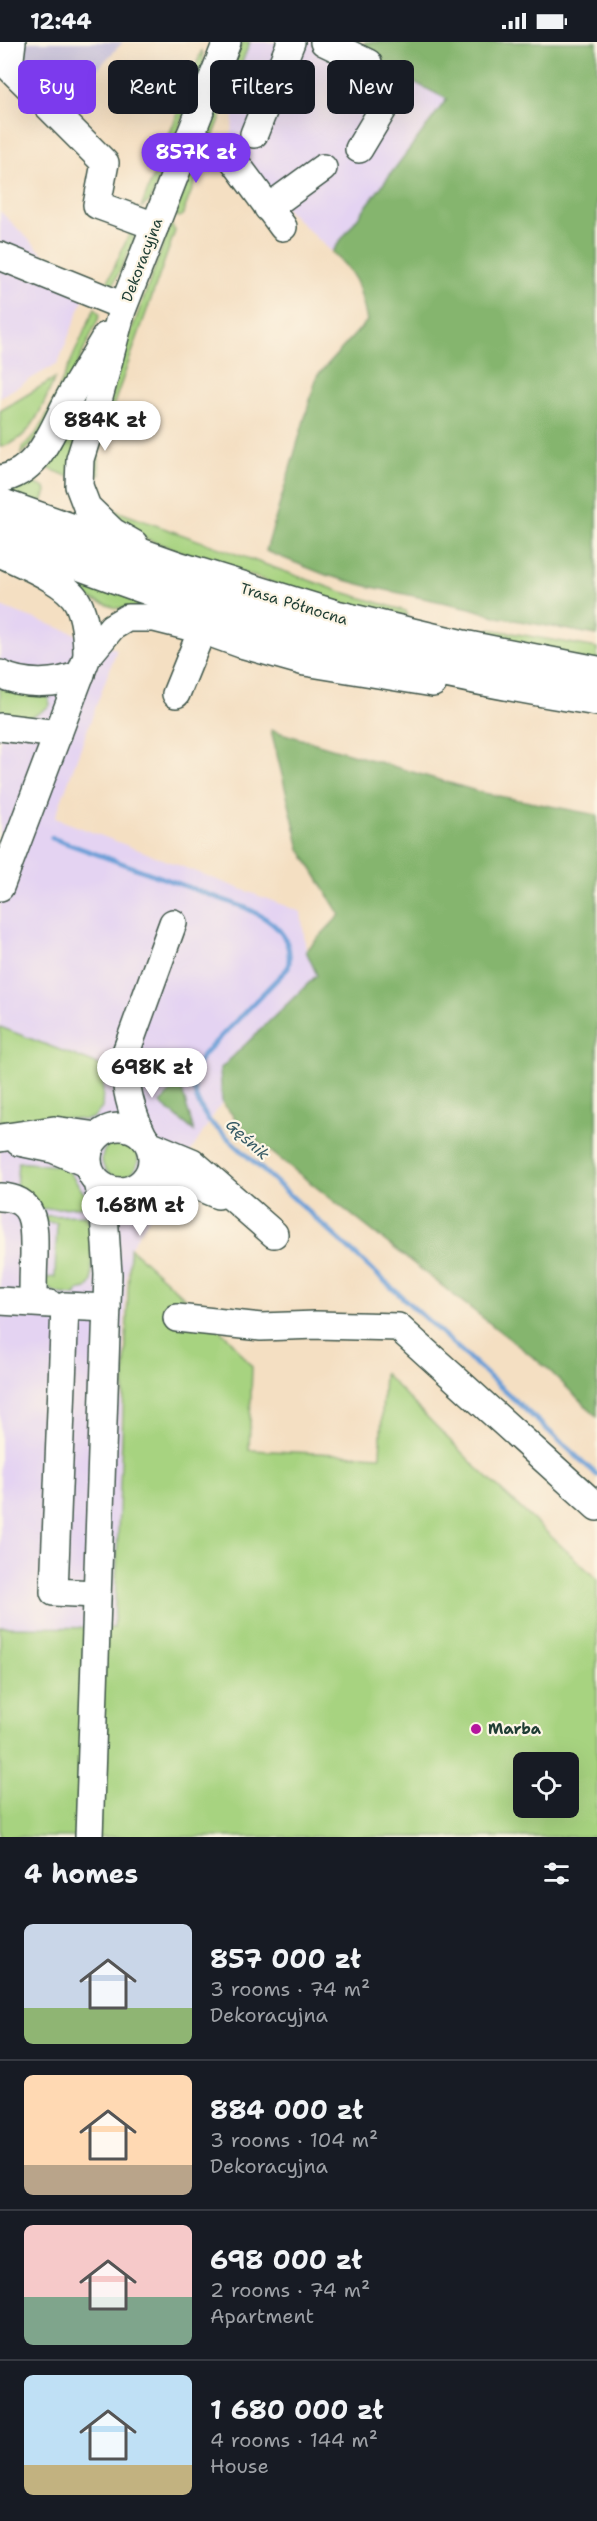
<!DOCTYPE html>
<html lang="en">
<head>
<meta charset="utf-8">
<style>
	body { margin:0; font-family:"Shantell Sans",sans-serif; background:#20242c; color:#f1f3f6; height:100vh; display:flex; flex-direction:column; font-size:22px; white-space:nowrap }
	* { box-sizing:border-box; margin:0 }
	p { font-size:20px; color:#9ea1a6 }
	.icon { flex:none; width:33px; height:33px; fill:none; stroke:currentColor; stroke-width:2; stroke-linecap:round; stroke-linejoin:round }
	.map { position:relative; height:1795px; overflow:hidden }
	.drawer { display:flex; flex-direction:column; background:#171b24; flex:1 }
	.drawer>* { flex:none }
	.banner { position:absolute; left:18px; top:18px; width:561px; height:54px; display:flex; gap:12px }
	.controls { position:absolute; left:513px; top:1710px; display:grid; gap:12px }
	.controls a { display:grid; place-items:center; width:66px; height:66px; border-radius:9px; background:#171b24; box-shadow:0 6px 24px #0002; font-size:30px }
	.price { position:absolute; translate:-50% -51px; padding:0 14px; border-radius:21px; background:#fff; color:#222; font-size:20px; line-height:39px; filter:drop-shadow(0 2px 3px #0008) }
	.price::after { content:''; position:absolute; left:50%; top:36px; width:18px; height:14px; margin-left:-9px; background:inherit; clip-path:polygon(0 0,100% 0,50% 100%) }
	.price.selected { background:#7c3aed; color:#fff }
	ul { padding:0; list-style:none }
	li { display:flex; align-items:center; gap:18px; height:150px; padding:0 24px }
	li+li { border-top:2px solid #363941 }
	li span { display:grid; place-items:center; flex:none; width:168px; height:120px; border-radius:9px; color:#555 }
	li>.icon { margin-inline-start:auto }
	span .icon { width:72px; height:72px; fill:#fffc; stroke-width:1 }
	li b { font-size:26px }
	h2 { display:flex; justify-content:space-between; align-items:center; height:72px; padding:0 24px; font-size:26px }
	.tag { padding:0 21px; border-radius:9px; background:#171b24; box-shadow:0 6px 24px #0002; font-size:21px; line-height:54px }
	.tag.selected { background:#7c3aed; color:#fff }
	.status { display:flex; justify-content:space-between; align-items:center; height:42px; padding:0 30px; background:#171b24; direction:ltr }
	.status svg { height:16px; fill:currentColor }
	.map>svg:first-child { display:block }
	.built { fill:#e4d3f2 }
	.industrial { fill:#c6c0da }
	.green { fill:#a7d380; stroke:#63885a; stroke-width:1.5; fill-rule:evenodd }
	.forest { fill:#85b56e; stroke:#527951; stroke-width:1.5 }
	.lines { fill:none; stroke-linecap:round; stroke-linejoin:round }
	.stream { stroke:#6b9fd7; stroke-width:5 }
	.minor-casing { stroke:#3f5549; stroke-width:30 }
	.major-casing { stroke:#3f5549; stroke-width:36 }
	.minor { stroke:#fff; stroke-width:27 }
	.major { stroke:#fff; stroke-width:33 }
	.poi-dot { fill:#b5179e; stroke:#fcf5e5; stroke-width:2 }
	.labels { text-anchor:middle; stroke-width:4.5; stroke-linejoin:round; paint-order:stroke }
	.street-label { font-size:15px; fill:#1f3d34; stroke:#fcf5e5 }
	.poi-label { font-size:15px; font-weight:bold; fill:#1f3d34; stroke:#fcf5e5; text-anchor:start }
	.water-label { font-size:16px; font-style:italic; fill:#365a65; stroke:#fcf5e5 }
</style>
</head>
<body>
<div class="status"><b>12:44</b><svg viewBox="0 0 49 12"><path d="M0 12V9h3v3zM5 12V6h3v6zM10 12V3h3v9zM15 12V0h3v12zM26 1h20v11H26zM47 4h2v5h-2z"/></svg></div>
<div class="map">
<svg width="597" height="1795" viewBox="0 0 597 1795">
	<rect width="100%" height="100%" fill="#fcf5e5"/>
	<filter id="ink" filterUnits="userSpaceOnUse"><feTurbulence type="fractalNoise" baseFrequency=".0167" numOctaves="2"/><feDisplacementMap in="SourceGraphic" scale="12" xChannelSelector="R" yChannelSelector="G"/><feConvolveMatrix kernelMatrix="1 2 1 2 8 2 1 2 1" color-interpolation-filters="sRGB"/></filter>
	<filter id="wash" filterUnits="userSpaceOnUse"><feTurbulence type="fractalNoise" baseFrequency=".008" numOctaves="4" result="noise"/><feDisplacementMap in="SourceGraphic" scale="24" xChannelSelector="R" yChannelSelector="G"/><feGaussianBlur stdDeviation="1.35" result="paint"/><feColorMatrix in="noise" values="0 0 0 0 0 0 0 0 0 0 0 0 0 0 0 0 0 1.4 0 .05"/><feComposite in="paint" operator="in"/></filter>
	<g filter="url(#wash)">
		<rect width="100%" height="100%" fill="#f4dfc2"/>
		<g class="built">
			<path d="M 243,0 L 339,0 L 448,57 L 332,210 L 269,151 L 231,102 L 238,14 Z"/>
			<path d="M 0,169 L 85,253 L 58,321 L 0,355 Z"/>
			<path d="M 0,564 L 117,607 L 55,776 L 301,870 L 306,909 L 317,933 L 220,1027 L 222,1060 L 130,1206 L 126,1241 L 114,1587 L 0,1585 Z"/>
		</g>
		<path class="industrial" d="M 0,0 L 123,0 L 52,75 Z"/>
		<g class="green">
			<path d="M 242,0 L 250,0 L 213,95 L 207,91 Z"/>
			<path d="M 202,8 L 204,23 L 150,159 L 141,166 Z"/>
			<path d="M 198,113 L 204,116 L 182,174 L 179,175 L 175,173 Z"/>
			<path d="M 171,182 L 175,189 L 105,387 L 98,411 L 100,432 L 92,440 L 86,435 L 126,304 Z"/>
			<path d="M 132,186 L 134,198 L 114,241 L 105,246 Z"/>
			<path d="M 95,266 L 100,273 L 48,386 L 21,413 L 22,405 L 35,393 L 43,381 Z"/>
			<path d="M 55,336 C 42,364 33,398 0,405 L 0,369 Z"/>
			<path d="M 88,344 L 72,436 L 40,423 Z"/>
			<path d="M 23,436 L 45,446 L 46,449 L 40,466 L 0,451 Z"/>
			<path d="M 94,461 L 339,549 L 406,569 L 408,574 L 324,559 L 157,501 L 136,493 Z"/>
			<path d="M 42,517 L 218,578 L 141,567 L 116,566 L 85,555 Z"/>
			<path d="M 489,587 L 597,606 L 597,621 L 488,593 Z"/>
			<path d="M 0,646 L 48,654 L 50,663 C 32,679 23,676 0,674 Z"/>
			<path d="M 0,985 L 104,1025 L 102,1066 L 93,1076 L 84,1078 L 51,1075 L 31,1080 L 0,1082 Z"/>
			<circle cx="120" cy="1117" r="18"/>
			<path d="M 18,1120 L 58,1124 L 68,1128 L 93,1164 L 40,1167 L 16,1147 Z"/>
			<path d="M 88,1173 L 87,1179 L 91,1179 L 92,1239 L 87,1247 L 77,1249 L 76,1253 C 62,1252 52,1253 43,1241 L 44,1236 L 55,1235 L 57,1181 L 44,1180 L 42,1174 Z"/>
			<path d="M 130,1206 L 230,1297 L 252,1325 L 249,1408 L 380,1414 L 384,1331 L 476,1425 L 597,1537 L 597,1795 L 0,1795 L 0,1585 L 114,1586 ZM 524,1720 L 568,1720 L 568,1766 L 524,1766 Z"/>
		</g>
		<g class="forest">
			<path d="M 365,0 L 597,0 L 597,593 L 498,575 L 470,566 L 367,544 L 326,533 L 266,509 L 317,334 L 367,279 C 359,243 359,235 332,210 L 447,57 L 361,13 Z"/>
			<path d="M 271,688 L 483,751 L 597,773 L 597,1375 L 548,1327 L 246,1090 L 222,1060 L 220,1027 L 317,933 L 306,909 L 340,873 L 300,807 Z"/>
			<path d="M 180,1041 L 194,1089 L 160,1061 Z"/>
		</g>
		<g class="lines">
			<path class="stream" d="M 52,796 L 246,866 C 272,878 295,894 288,926 L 203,1013 C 187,1040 193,1055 209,1079 L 597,1433"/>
		</g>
	</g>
	<g filter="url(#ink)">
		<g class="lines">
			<g class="minor-casing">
				<g id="minor">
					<path d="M 12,0 L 9,25 L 105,121 L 97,163 L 155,184"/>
					<path d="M 324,0 L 368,21 L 371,32 L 395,47 L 359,107"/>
					<path d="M 254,92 L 291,0"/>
					<path d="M 190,94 L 232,116 L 283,185"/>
					<path d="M 268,166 L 323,126"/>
					<path d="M 0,214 L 123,264"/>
					<path d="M 0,437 C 42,430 54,382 72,351 C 83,332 95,313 106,294"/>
					<path d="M 134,502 L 113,490 L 87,465 L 79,444 L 80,417 L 97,363 L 122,268 L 227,0"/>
					<path d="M 0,511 C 22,522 67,539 78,561 C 86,577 87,597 87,615"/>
					<path d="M 0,632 C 24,644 57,643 81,632"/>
					<path d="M 176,652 L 202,588"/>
					<path d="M 0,685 L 58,692"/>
					<path d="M 0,845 L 87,615 L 112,585 L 127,576 L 154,576 L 202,588 L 241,602 L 305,620 L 433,641"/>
					<circle cx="120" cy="1117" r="32"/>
					<path d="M 143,1094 C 130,1068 124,1042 125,1013 L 173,881"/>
					<path d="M 0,1096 L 54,1088 L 97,1094"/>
					<path d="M 19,1100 L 53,1107 L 88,1122"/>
					<path d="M 149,1102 L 192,1120 L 274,1192"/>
					<path d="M 149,1132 L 185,1139 L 218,1153"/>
					<path d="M 0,1155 C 37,1156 34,1186 34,1213 C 33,1229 33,1245 33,1260"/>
					<path d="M 0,1259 L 50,1262"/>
					<path d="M 177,1276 L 261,1285 L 316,1283 L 398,1285 L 597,1465"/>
					<path d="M 96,1552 L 54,1550 L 65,1264 L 107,1266"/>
					<path d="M 89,1795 L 108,1232 L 104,1172 L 97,1140"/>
				</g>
			</g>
			<g class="major-casing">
				<g id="major">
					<path d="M 0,463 L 177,526 L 336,575 L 463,605 L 597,631"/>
					<path d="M 0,492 C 60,514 120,537 180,557 C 316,602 456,635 597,657"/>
				</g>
			</g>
			<use href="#minor" class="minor"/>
			<use href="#major" class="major"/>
		</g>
	</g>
	<circle class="poi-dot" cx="476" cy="1687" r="6"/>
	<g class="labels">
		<g class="street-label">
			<text transform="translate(142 218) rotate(-69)" y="5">Dekoracyjna</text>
			<text transform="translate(294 562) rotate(17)" y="5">Trasa Północna</text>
		</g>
		<g class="poi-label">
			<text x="488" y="1692">Marba</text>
		</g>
		<g class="water-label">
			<text transform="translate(248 1097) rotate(42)" y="6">Gęśnik</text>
		</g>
	</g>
</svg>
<div class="controls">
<a><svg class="icon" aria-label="locate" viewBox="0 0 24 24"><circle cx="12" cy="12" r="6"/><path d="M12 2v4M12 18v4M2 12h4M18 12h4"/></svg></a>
</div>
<b class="price selected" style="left:196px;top:142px">857K zł</b>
<b class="price" style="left:105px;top:410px">884K zł</b>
<b class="price" style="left:152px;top:1057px">698K zł</b>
<b class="price" style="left:140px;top:1195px">1.68M zł</b>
<div class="banner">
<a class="tag selected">Buy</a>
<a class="tag">Rent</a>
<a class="tag">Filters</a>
<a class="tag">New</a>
</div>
</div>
<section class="drawer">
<h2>4 homes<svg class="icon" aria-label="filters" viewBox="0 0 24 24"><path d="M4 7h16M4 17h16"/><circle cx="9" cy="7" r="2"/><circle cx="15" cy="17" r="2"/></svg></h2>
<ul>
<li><span style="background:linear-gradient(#c9d6e8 70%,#8fb573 0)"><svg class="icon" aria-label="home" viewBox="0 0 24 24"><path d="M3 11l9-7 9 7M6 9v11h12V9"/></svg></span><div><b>857 000 zł</b><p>3 rooms · 74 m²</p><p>Dekoracyjna</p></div></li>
<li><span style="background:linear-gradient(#ffd9b3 75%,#b9a48a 0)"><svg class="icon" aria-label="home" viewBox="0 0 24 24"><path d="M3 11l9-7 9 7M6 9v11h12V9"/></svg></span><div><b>884 000 zł</b><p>3 rooms · 104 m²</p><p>Dekoracyjna</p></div></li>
<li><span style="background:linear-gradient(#f6c9c9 60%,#7fa58c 0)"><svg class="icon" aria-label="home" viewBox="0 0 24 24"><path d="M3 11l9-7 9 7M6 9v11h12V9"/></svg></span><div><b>698 000 zł</b><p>2 rooms · 74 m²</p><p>Apartment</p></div></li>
<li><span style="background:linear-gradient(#bfe0f5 75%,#c2b280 0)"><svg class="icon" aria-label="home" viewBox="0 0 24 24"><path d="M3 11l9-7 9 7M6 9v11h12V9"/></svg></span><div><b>1 680 000 zł</b><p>4 rooms · 144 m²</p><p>House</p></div></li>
</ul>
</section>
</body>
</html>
